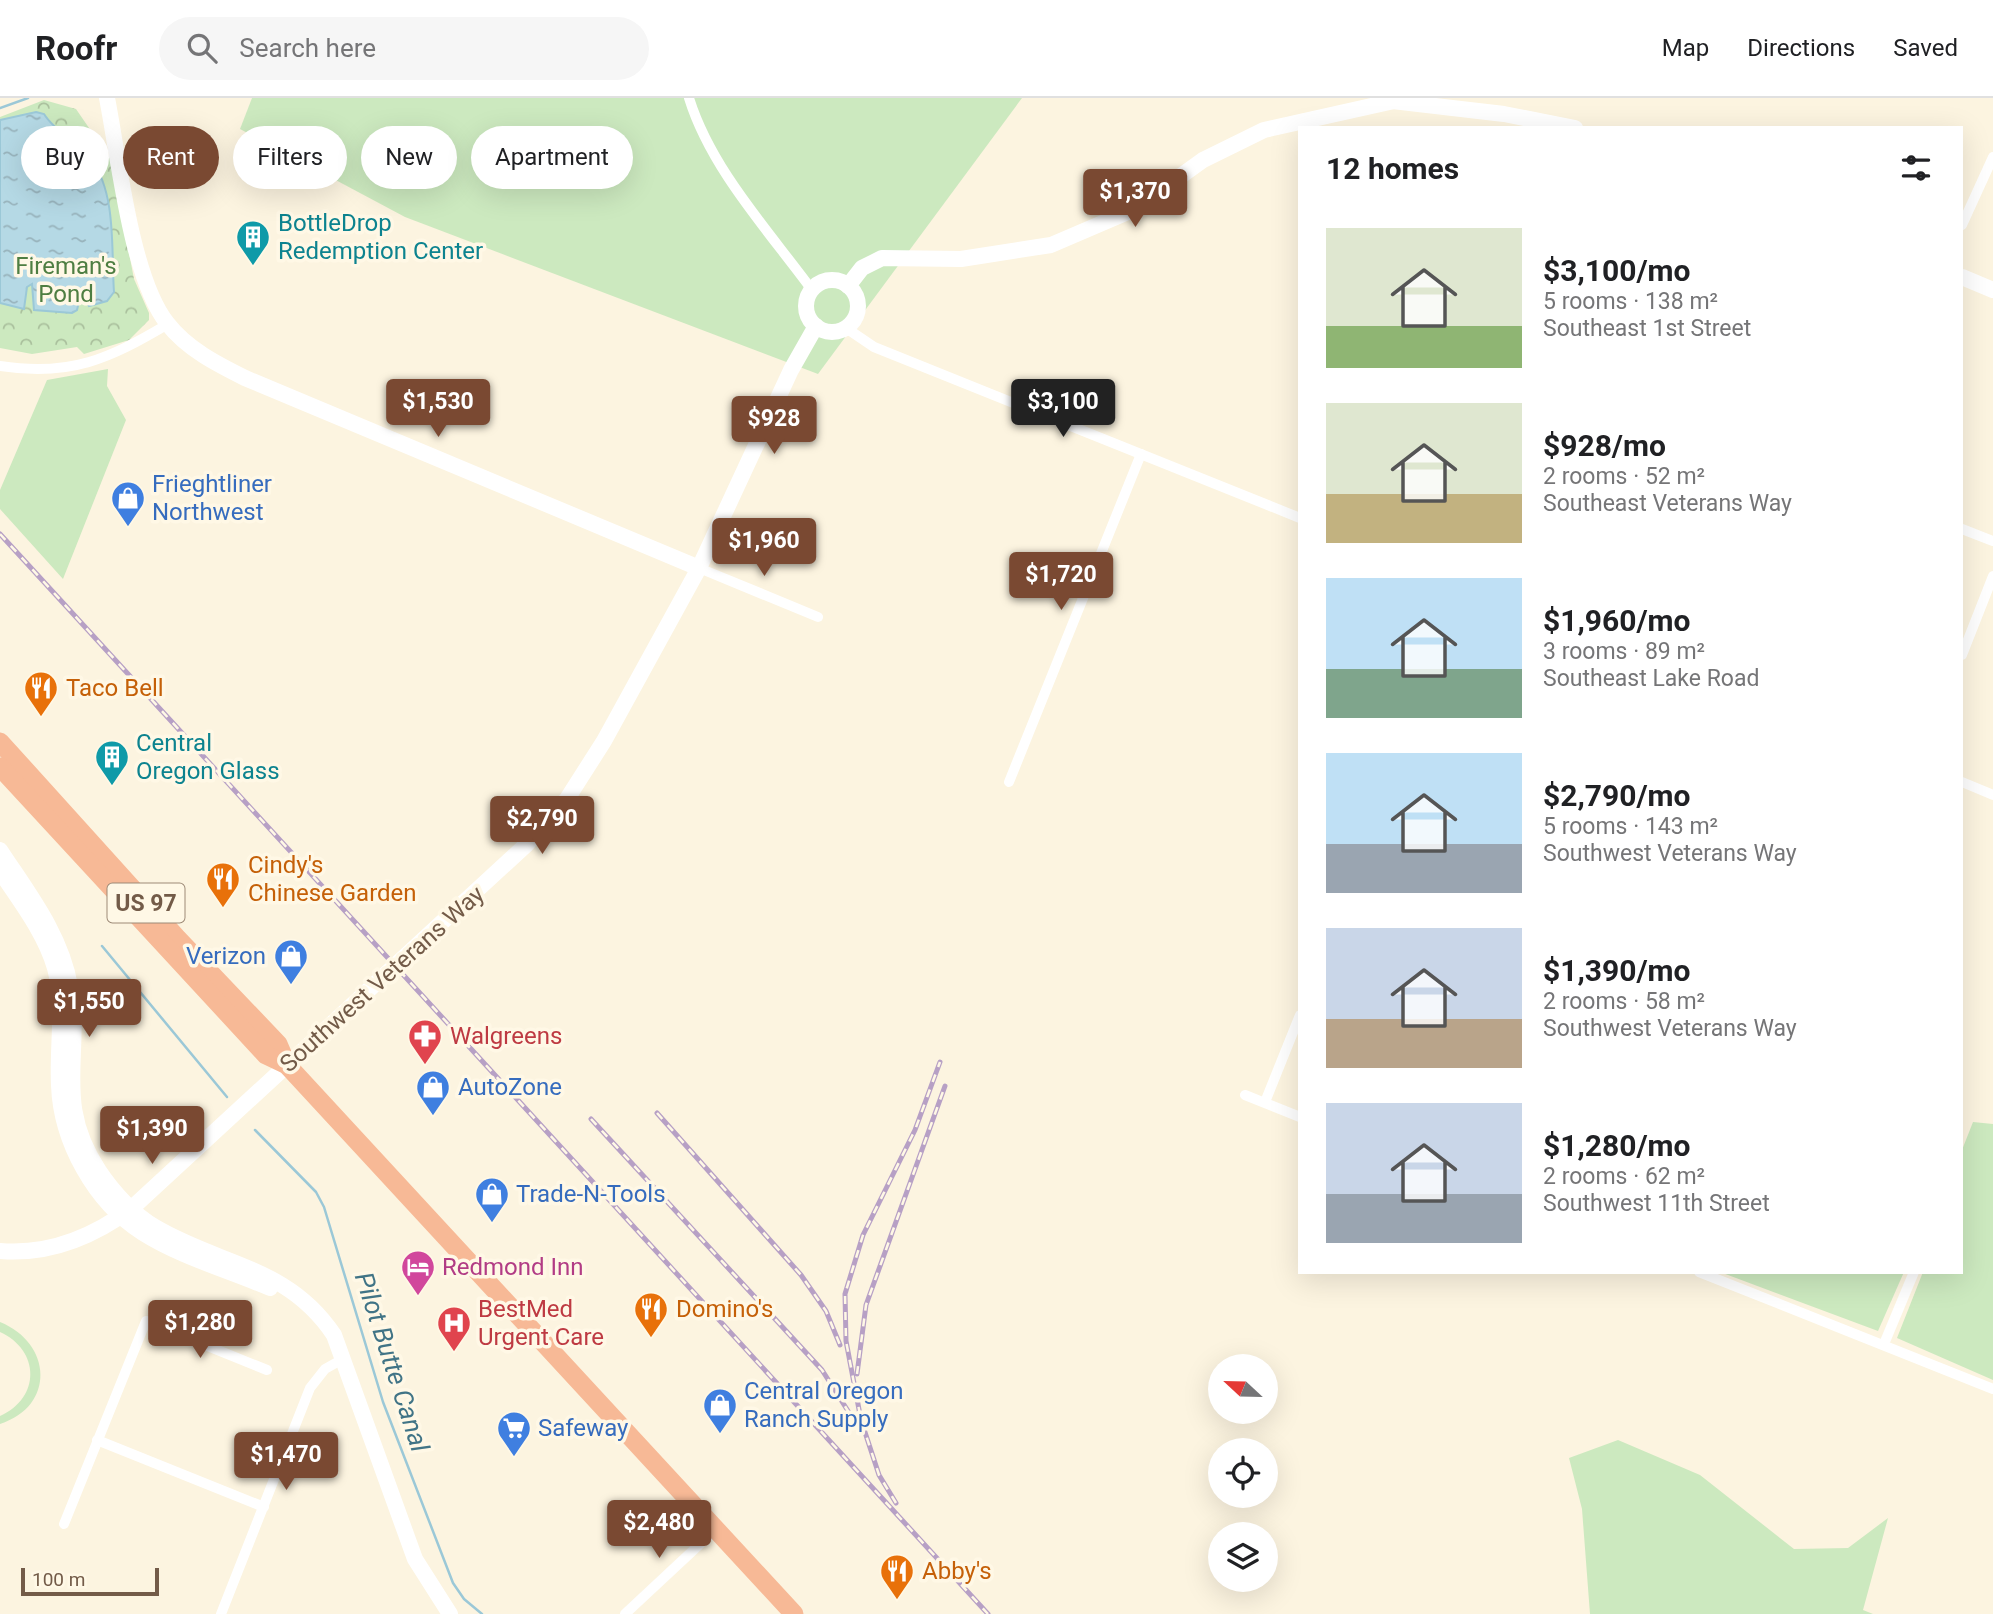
<!DOCTYPE html>
<html lang="en">
<head>
<meta charset="utf-8">
<style>
	body { margin:0; font-family:Roboto,sans-serif; background:#f6f6f6; color:#202124; height:100vh; display:flex; flex-direction:column; font-size:26px; white-space:nowrap }
	* { box-sizing:border-box; margin:0 }
	p { font-size:23px; color:#757577 }
	.icon { flex:none; width:38px; height:38px; fill:none; stroke:currentColor; stroke-width:2; stroke-linecap:round; stroke-linejoin:round }
	.map { position:relative; flex:1; overflow:hidden }
	.sheet { position:absolute; left:1298px; top:28px; width:665px; height:1148px; display:flex; flex-direction:column; background:#fff; border-radius:0px; box-shadow:0 7px 28px #0002 }
	.sheet>* { flex:none }
	.hud { position:absolute; left:21px; top:28px; width:665px; height:63px; display:flex; gap:14px }
	.needle { width:46px; rotate:292deg }
	.fabs { position:absolute; left:1208px; top:1256px; display:grid; gap:14px }
	.fabs a { display:grid; place-items:center; width:70px; height:70px; border-radius:50%; background:#fff; box-shadow:0 7px 28px #0002; font-size:35px }
	.scale { position:absolute; left:21px; bottom:18px; width:138px; box-sizing:border-box; padding-left:7px; border:4px solid #735b48; border-top:0; font-size:19px; line-height:24px; white-space:nowrap; color:#735b48; -webkit-text-stroke:5px #fff8e6; paint-order:stroke }
	.price { position:absolute; translate:-50% -60px; padding:0 16px; border-radius:7px; background:#7a4932; color:#fff; font-size:23px; line-height:46px; filter:drop-shadow(0 2px 4px #0008) }
	.price::after { content:''; position:absolute; left:50%; top:42px; width:21px; height:16px; margin-left:-10px; background:inherit; clip-path:polygon(0 0,100% 0,50% 100%) }
	.price.selected { background:#222; color:#fff }
	ul { padding:0; list-style:none }
	li { display:flex; align-items:center; gap:21px; height:175px; padding:0 28px }
	li span { display:grid; place-items:center; flex:none; width:196px; height:140px; border-radius:0px; color:#555 }
	li>.icon { margin-inline-start:auto }
	span .icon { width:84px; height:84px; fill:#fffc; stroke-width:1 }
	li b { font-size:30px }
	h2 { display:flex; justify-content:space-between; align-items:center; height:84px; padding:0 28px; font-size:30px }
	.chip { padding:0 24px; border-radius:32px; background:#fff; box-shadow:0 7px 28px #0002; font-size:24px; line-height:63px }
	.chip.selected { background:#7a4932; color:#fff }
	header { display:flex; align-items:center; gap:42px; box-sizing:border-box; height:98px; padding:0 35px; background:#fff; border-bottom:2px solid #e0e0e0 }
	header strong { font-size:33px }
	nav { display:flex; gap:38px; margin-inline-start:auto; font-size:24px }
	.search { width:490px; height:63px; background:#f6f6f6; display:flex; align-items:center; gap:18px; box-sizing:border-box; padding:0 24px; border-radius:38px; color:#757577; font-size:26px }
	.map>svg:first-child { display:block }
	.grass { fill:#cce9bf }
	.park { fill:url(#park-crowns) }
	.water { fill:url(#water-ripples); stroke:#9bc8d7; stroke-width:2 }
	.lines { fill:none; stroke-linecap:round; stroke-linejoin:round }
	.stream { stroke:#9bc8d7; stroke-width:2.5 }
	.street { stroke:#fff; stroke-width:10 }
	.secondary { stroke:#fff; stroke-width:16 }
	.highway { stroke:#f7b996; stroke-width:19 }
	.rail-casing { stroke:#b7a0c5; stroke-width:5 }
	.rail { stroke:#fff8e6; stroke-width:2.5; stroke-dasharray:8; stroke-linecap:butt }
	.labels { text-anchor:middle; stroke-width:7; stroke-linejoin:round; paint-order:stroke }
	.shield { fill:#fff8e6; stroke:#9d8a77; stroke-width:2 }
	.shield-label { font-size:23px; font-weight:bold; fill:#735b48 }
	.culture-label { font-size:24px; fill:#0d838f; stroke:#fff8e6; text-anchor:start }
	.park-label { font-size:24px; fill:#4e7e42; stroke:#fff8e6 }
	.shop-label { font-size:24px; fill:#366cbe; stroke:#fff8e6; text-anchor:start }
	.food-label { font-size:24px; fill:#c56008; stroke:#fff8e6; text-anchor:start }
	.street-label { font-size:24px; fill:#735b48; stroke:#fff8e6 }
	.health-label { font-size:24px; fill:#be3a42; stroke:#fff8e6; text-anchor:start }
	.hotel-label { font-size:24px; fill:#b23c85; stroke:#fff8e6; text-anchor:start }
	.water-label { font-size:26px; font-style:italic; fill:#417486; stroke:#fff8e6 }
</style>
</head>
<body>
<header>
<strong>Roofr</strong>
<div class="search"><svg class="icon" aria-label="search" viewBox="0 0 24 24"><circle cx="10" cy="10" r="6"/><path d="M15 15l6 6"/></svg>Search here</div>
<nav><a>Map</a><a>Directions</a><a>Saved</a></nav>
</header>
<div class="map">
<svg width="1993" height="1516" viewBox="0 0 1993 1516">
	<defs>
		<pattern id="park-crowns" width="20" height="18" patternUnits="userSpaceOnUse" patternTransform="scale(1.75)"><rect width="20" height="18" fill="#cce9bf"/><path d="M2 6a3 3 0 1 1 6 0M12 15a3 3 0 1 1 6 0" fill="none" stroke="#aac09d"/></pattern>
		<pattern id="water-ripples" width="26" height="14" patternUnits="userSpaceOnUse" patternTransform="scale(1.75)"><rect width="26" height="14" fill="#b5d9e5"/><path d="M2 4q2-2 4 0t4 0M15 11q2-2 4 0t4 0" fill="none" stroke="#98b3bc"/></pattern>
	</defs>
	<rect width="100%" height="100%" fill="#fcf4e0"/>
	<g class="grass">
		<path d="M 252,0 L 1022,0 L 818,276 L 405,119 L 240,31 Z"/>
		<path d="M 108,271 L 107,288 L 126,322 L 63,481 L 0,411 L 0,392 L 47,282 Z"/>
		<path d="M 1973,1024 L 1993,1026 L 1993,1282 L 1897,1240 L 1923,1174 L 1962,1174 L 1962,1052 Z"/>
		<path d="M 1720,1174 L 1904,1174 L 1878,1233 Z"/>
		<path d="M 0,1224 C 52,1245 56,1308 0,1326 L 0,1318 C 41,1300 40,1252 0,1234 Z"/>
		<path d="M 1618,1342 L 1700,1377 L 1794,1451 L 1848,1450 L 1888,1420 L 1863,1512 L 1873,1516 L 1590,1516 L 1582,1411 L 1569,1360 Z"/>
	</g>
	<path class="park" d="M 44,2 L 76,11 L 111,62 L 134,181 L 149,215 L 149,222 L 129,242 L 84,256 L 77,249 L 32,256 L 0,250 L 0,19 Z"/>
	<path class="water" d="M 36,14 L 44,16 C 55,34 79,45 91,61 C 117,96 111,153 114,194 L 107,203 L 89,208 L 81,195 L 77,212 L 72,215 L 34,212 L 32,186 L 27,189 L 24,211 L 0,205 L 0,22 Z"/>
	<g class="lines">
		<g class="stream">
			<path d="M 0,10 L 28,0"/>
			<path d="M 102,848 L 227,999"/>
			<path d="M 255,1032 L 316,1094 L 324,1109 L 383,1304 L 453,1485 L 464,1501 L 482,1516"/>
		</g>
		<g class="street">
			<path d="M 689,0 C 711,71 768,132 812,192"/>
			<path d="M 1962,127 L 1993,59"/>
			<path d="M 846,230 L 874,249 L 1300,420"/>
			<path d="M 0,268 C 70,279 109,261 168,226"/>
			<path d="M 1962,431 L 1993,443"/>
			<path d="M 699,470 L 818,519"/>
			<path d="M 1962,557 L 1993,478"/>
			<path d="M 1009,684 L 1141,356"/>
			<path d="M 1962,684 L 1993,697"/>
			<path d="M 1245,997 L 1300,1019"/>
			<path d="M 1265,1004 L 1300,917"/>
			<path d="M 1699,1174 L 1993,1291"/>
			<path d="M 1884,1246 L 1914,1174"/>
			<path d="M 97,1342 L 264,1409"/>
			<path d="M 64,1426 L 146,1223 L 267,1272"/>
			<path d="M 221,1516 L 310,1290 L 325,1271 L 341,1262"/>
			<path d="M 625,1516 L 715,1432"/>
		</g>
		<g class="secondary">
			<path d="M 107,0 C 119,61 131,179 167,225 C 187,251 217,266 245,280 L 699,470"/>
			<path d="M 1384,2 L 1504,16 L 1575,30"/>
			<path d="M 1962,179 L 1993,192"/>
			<circle cx="832" cy="208" r="26"/>
			<path d="M 848,188 L 862,170 L 882,160 L 961,161 L 1051,147 L 1135,111 L 1203,62 L 1264,32 L 1394,3"/>
			<path d="M 0,752 C 28,795 61,836 70,888 C 83,957 53,1004 99,1073 C 113,1094 134,1117 155,1129 C 221,1168 288,1168 334,1237 L 415,1461 L 450,1516"/>
			<path d="M 0,773 C 20,803 45,835 55,870 C 65,908 57,948 59,987 C 61,1043 94,1104 143,1135 C 181,1159 228,1172 270,1190"/>
			<path d="M 0,1153 C 48,1157 93,1139 132,1110 L 527,746 L 567,701 L 604,643 L 699,470 L 791,272 L 816,228"/>
		</g>
		<g class="highway">
			<path d="M 0,644 L 178,841 L 278,946 L 287,967"/>
			<path d="M 0,669 L 266,957 L 287,967 L 794,1516"/>
		</g>
		<g class="rail-casing">
			<g id="rail">
				<path d="M 0,436 L 988,1516"/>
				<path d="M 657,1015 L 801,1177 L 826,1213 L 840,1247"/>
				<path d="M 591,1021 L 822,1272 L 855,1324"/>
				<path d="M 857,1276 L 866,1207 L 945,988"/>
				<path d="M 896,1405 L 879,1377 L 861,1322 L 846,1243 L 845,1196 L 863,1137 L 915,1032 L 940,964"/>
			</g>
		</g>
		<use href="#rail" class="rail"/>
	</g>
	<defs>
		<g id="building-pin" transform="scale(1.75)"><path d="M0 17L-7.5 6A9.5 9.5 0 1 1 7.5 6Z" fill="#0f9aa8" stroke="#fff8e6"/><path d="M-4-6H4V6H1V3H-1V6H-4ZM-2.5-4.3h1.7v1.8h-1.7ZM.8-4.3h1.7v1.8H.8ZM-2.5-1h1.7V.8h-1.7ZM.8-1h1.7V.8H.8Z" fill="#fff"/></g>
		<g id="shop-pin" transform="scale(1.75)"><path d="M0 17L-7.5 6A9.5 9.5 0 1 1 7.5 6Z" fill="#3f7fe0" stroke="#fff8e6"/><path d="M-5-2.5h2.3a2.7 3.5 0 0 1 5.4 0H5L5.5 6h-11ZM-1.5-2.5h3a1.5 2.3 0 0 0-3 0Z" fill="#fff"/></g>
		<g id="restaurant-pin" transform="scale(1.75)"><path d="M0 17L-7.5 6A9.5 9.5 0 1 1 7.5 6Z" fill="#e8710a" stroke="#fff8e6"/><path d="M-5-6h1v4h1v-4h1v4h1v-4h1v5L-1.5 .5V6h-2V.5L-5-1ZM5-6V6H3V1.5H1.5Q1.5-4 5-6Z" fill="#fff"/></g>
		<g id="pharmacy-pin" transform="scale(1.75)"><path d="M0 17L-7.5 6A9.5 9.5 0 1 1 7.5 6Z" fill="#e0444e" stroke="#fff8e6"/><path d="M-2-6h4v4h4v4h-4v4h-4v-4h-4v-4h4Z" fill="#fff"/></g>
		<g id="hotel-pin" transform="scale(1.75)"><path d="M0 17L-7.5 6A9.5 9.5 0 1 1 7.5 6Z" fill="#d1479c" stroke="#fff8e6"/><path d="M-6-4.5h1.5V1H6V5H4.5V3h-9V5H-6ZM-4 0a1.8 1.8 0 1 1 3.6 0ZM.5 0V-2.5h3Q6-2.5 6 0Z" fill="#fff"/></g>
		<g id="hospital-pin" transform="scale(1.75)"><path d="M0 17L-7.5 6A9.5 9.5 0 1 1 7.5 6Z" fill="#e0444e" stroke="#fff8e6"/><path d="M-5-5h3v3.5h4V-5h3V5h-3V1.5h-4V5h-3Z" fill="#fff"/></g>
		<g id="supermarket-pin" transform="scale(1.75)"><path d="M0 17L-7.5 6A9.5 9.5 0 1 1 7.5 6Z" fill="#3f7fe0" stroke="#fff8e6"/><path d="M-6-5.5h2.5l.6 2H6L4.5 2H-2.5L-4.4-4H-6ZM-1.5 3.2a1.3 1.3 0 1 0 .1 0ZM3 3.2a1.3 1.3 0 1 0 .1 0Z" fill="#fff"/></g>
	</defs>
	<g fill-rule="evenodd">
		<use href="#building-pin" x="253" y="139"/>
		<use href="#shop-pin" x="128" y="400"/>
		<use href="#restaurant-pin" x="41" y="590"/>
		<use href="#building-pin" x="112" y="659"/>
		<use href="#restaurant-pin" x="223" y="781"/>
		<use href="#shop-pin" x="291" y="858"/>
		<use href="#pharmacy-pin" x="425" y="938"/>
		<use href="#shop-pin" x="433" y="989"/>
		<use href="#shop-pin" x="492" y="1096"/>
		<use href="#hotel-pin" x="418" y="1169"/>
		<use href="#restaurant-pin" x="651" y="1211"/>
		<use href="#hospital-pin" x="454" y="1225"/>
		<use href="#shop-pin" x="720" y="1307"/>
		<use href="#supermarket-pin" x="514" y="1330"/>
		<use href="#restaurant-pin" x="897" y="1473"/>
	</g>
	<g class="labels">
		<rect class="shield" x="107.5" y="785.5" width="77" height="39" rx="5"/>
		<g class="shield-label">
			<text x="146" y="813">US 97</text>
		</g>
		<g class="culture-label">
			<text x="278" y="133">BottleDrop<tspan x="278" dy="28">Redemption Center</tspan></text>
			<text x="136" y="653">Central<tspan x="136" dy="28">Oregon Glass</tspan></text>
		</g>
		<g class="park-label">
			<text x="66" y="176">Fireman's<tspan x="66" dy="28">Pond</tspan></text>
		</g>
		<g class="shop-label">
			<text x="152" y="394">Frieghtliner<tspan x="152" dy="28">Northwest</tspan></text>
			<text x="266" y="866" text-anchor="end">Verizon</text>
			<text x="458" y="997">AutoZone</text>
			<text x="516" y="1104">Trade-N-Tools</text>
			<text x="744" y="1301">Central Oregon<tspan x="744" dy="28">Ranch Supply</tspan></text>
			<text x="538" y="1338">Safeway</text>
		</g>
		<g class="food-label">
			<text x="66" y="598">Taco Bell</text>
			<text x="248" y="775">Cindy's<tspan x="248" dy="28">Chinese Garden</tspan></text>
			<text x="676" y="1219">Domino's</text>
			<text x="922" y="1481">Abby's</text>
		</g>
		<g class="street-label">
			<text transform="translate(382 881) rotate(-42)" y="8">Southwest Veterans Way</text>
		</g>
		<g class="health-label">
			<text x="450" y="946">Walgreens</text>
			<text x="478" y="1219">BestMed<tspan x="478" dy="28">Urgent Care</tspan></text>
		</g>
		<g class="hotel-label">
			<text x="442" y="1177">Redmond Inn</text>
		</g>
		<g class="water-label">
			<text transform="translate(392 1264) rotate(72)" y="9">Pilot Butte Canal</text>
		</g>
	</g>
</svg>
<div class="fabs">
<a><svg class="needle" viewBox="-14 -14 28 28"><path d="M0-13l5 13h-10z" fill="#e53935"/><path d="M0 13l5-13h-10z" fill="#757577"/></svg></a>
<a><svg class="icon" aria-label="locate" viewBox="0 0 24 24"><circle cx="12" cy="12" r="6"/><path d="M12 2v4M12 18v4M2 12h4M18 12h4"/></svg></a>
<a><svg class="icon" aria-label="layers" viewBox="0 0 24 24"><path d="M12 4l9 5-9 5-9-5zM3 14l9 5 9-5"/></svg></a>
</div>
<div class="scale">100 m</div>
<b class="price" style="left:1135px;top:131px">$1,370</b>
<b class="price" style="left:438px;top:341px">$1,530</b>
<b class="price selected" style="left:1063px;top:341px">$3,100</b>
<b class="price" style="left:774px;top:358px">$928</b>
<b class="price" style="left:764px;top:480px">$1,960</b>
<b class="price" style="left:1061px;top:514px">$1,720</b>
<b class="price" style="left:542px;top:758px">$2,790</b>
<b class="price" style="left:89px;top:941px">$1,550</b>
<b class="price" style="left:152px;top:1068px">$1,390</b>
<b class="price" style="left:200px;top:1262px">$1,280</b>
<b class="price" style="left:286px;top:1394px">$1,470</b>
<b class="price" style="left:659px;top:1462px">$2,480</b>
<div class="hud">
<a class="chip">Buy</a>
<a class="chip selected">Rent</a>
<a class="chip">Filters</a>
<a class="chip">New</a>
<a class="chip">Apartment</a>
</div>
<section class="sheet">
<h2>12 homes<svg class="icon" aria-label="filters" viewBox="0 0 24 24"><path d="M4 7h16M4 17h16"/><circle cx="9" cy="7" r="2"/><circle cx="15" cy="17" r="2"/></svg></h2>
<ul>
<li><span style="background:linear-gradient(#dfe7d0 70%,#8fb573 0)"><svg class="icon" aria-label="home" viewBox="0 0 24 24"><path d="M3 11l9-7 9 7M6 9v11h12V9"/></svg></span><div><b>$3,100/mo</b><p>5 rooms · 138 m²</p><p>Southeast 1st Street</p></div></li>
<li><span style="background:linear-gradient(#dfe7d0 65%,#c2b280 0)"><svg class="icon" aria-label="home" viewBox="0 0 24 24"><path d="M3 11l9-7 9 7M6 9v11h12V9"/></svg></span><div><b>$928/mo</b><p>2 rooms · 52 m²</p><p>Southeast Veterans Way</p></div></li>
<li><span style="background:linear-gradient(#bfe0f5 65%,#7fa58c 0)"><svg class="icon" aria-label="home" viewBox="0 0 24 24"><path d="M3 11l9-7 9 7M6 9v11h12V9"/></svg></span><div><b>$1,960/mo</b><p>3 rooms · 89 m²</p><p>Southeast Lake Road</p></div></li>
<li><span style="background:linear-gradient(#bfe0f5 65%,#9aa5b1 0)"><svg class="icon" aria-label="home" viewBox="0 0 24 24"><path d="M3 11l9-7 9 7M6 9v11h12V9"/></svg></span><div><b>$2,790/mo</b><p>5 rooms · 143 m²</p><p>Southwest Veterans Way</p></div></li>
<li><span style="background:linear-gradient(#c9d6e8 65%,#b9a48a 0)"><svg class="icon" aria-label="home" viewBox="0 0 24 24"><path d="M3 11l9-7 9 7M6 9v11h12V9"/></svg></span><div><b>$1,390/mo</b><p>2 rooms · 58 m²</p><p>Southwest Veterans Way</p></div></li>
<li><span style="background:linear-gradient(#c9d6e8 65%,#9aa5b1 0)"><svg class="icon" aria-label="home" viewBox="0 0 24 24"><path d="M3 11l9-7 9 7M6 9v11h12V9"/></svg></span><div><b>$1,280/mo</b><p>2 rooms · 62 m²</p><p>Southwest 11th Street</p></div></li>
</ul>
</section>
</div>
</body>
</html>
